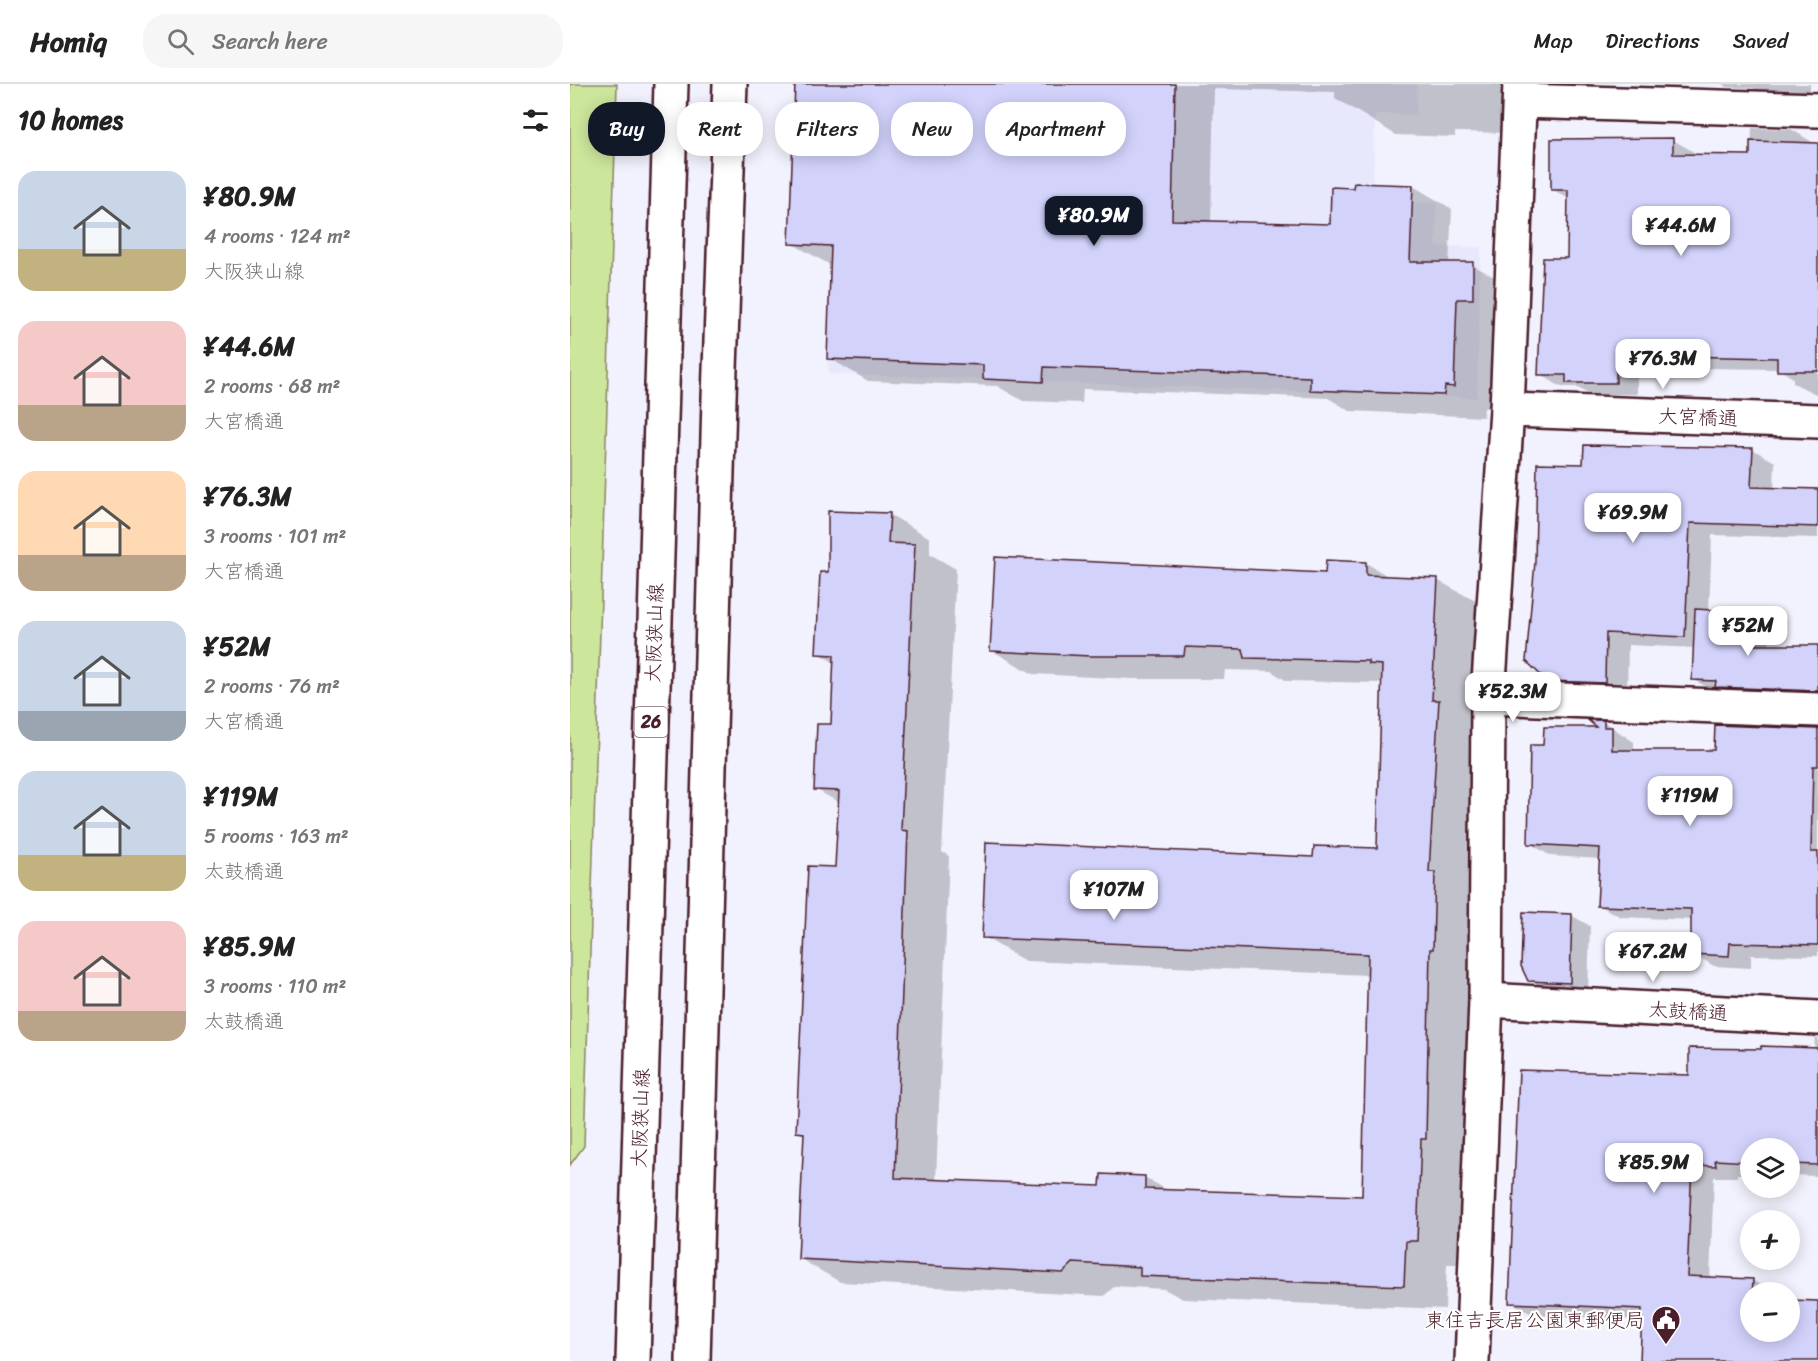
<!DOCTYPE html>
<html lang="en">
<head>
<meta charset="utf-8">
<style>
	body { margin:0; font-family:Sriracha,"Klee One",sans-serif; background:#f6f6f6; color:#222; height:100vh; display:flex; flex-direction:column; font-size:22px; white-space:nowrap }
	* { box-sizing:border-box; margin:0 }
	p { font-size:20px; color:#767676 }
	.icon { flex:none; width:33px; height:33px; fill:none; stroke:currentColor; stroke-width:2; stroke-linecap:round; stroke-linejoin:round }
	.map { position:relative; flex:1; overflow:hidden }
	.sheet { display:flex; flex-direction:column; background:#fff; width:570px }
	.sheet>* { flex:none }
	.guide { position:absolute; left:18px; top:18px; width:570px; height:54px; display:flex; gap:12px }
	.fabs { position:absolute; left:1170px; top:1054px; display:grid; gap:12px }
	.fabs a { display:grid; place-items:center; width:60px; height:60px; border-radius:50%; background:#fff; box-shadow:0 3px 15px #0003; font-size:30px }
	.price { position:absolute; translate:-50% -51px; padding:0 14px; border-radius:12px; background:#fff; color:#222; font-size:20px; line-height:39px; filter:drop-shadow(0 2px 3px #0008) }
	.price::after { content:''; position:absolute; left:50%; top:36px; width:18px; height:14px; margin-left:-9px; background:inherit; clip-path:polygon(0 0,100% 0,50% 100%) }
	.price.active { background:#111827; color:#fff }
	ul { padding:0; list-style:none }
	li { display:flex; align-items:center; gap:18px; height:150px; padding:0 18px }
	li span { display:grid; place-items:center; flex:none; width:168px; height:120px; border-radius:18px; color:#555 }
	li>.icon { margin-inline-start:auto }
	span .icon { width:72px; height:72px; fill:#fffc; stroke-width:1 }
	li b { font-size:26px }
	h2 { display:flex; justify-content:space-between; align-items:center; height:72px; padding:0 18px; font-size:26px }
	.tag { padding:0 21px; border-radius:24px; background:#fff; box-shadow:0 3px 15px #0003; font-size:21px; line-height:54px }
	.tag.active { background:#111827; color:#fff }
	header { display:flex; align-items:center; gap:36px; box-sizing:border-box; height:84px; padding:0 30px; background:#fff; border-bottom:2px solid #e0e0e0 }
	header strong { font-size:28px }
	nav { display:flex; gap:33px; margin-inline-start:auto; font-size:21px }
	.search { width:420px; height:54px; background:#f6f6f6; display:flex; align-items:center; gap:15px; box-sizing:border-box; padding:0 21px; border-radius:24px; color:#767676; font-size:22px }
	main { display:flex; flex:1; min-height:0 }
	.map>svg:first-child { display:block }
	.built { fill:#e8e8fd }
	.green { fill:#cce69c; stroke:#8b8264; stroke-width:1.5 }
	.shadow { fill:#0003 }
	.building { fill:#d2d2fb; stroke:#4a1f2b; stroke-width:1.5 }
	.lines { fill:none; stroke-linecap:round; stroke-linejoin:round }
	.minor-casing { stroke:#4a1f2b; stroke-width:38 }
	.major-casing { stroke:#4a1f2b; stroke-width:38 }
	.minor { stroke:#fff; stroke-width:33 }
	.major { stroke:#fff; stroke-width:33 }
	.labels { text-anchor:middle; stroke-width:4.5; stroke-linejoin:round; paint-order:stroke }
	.shield { fill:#fff; stroke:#80626b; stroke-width:1.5 }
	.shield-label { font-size:18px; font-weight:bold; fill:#4a1f2b }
	.street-label { font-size:20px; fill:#4a1f2b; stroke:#fff }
	.poi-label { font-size:20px; fill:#4a1f2b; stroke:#fff; text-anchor:end }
</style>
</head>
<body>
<header>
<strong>Homiq</strong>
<div class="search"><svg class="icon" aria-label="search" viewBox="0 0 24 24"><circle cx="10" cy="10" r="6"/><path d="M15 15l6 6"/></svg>Search here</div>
<nav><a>Map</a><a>Directions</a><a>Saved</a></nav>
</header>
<main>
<section class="sheet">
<h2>10 homes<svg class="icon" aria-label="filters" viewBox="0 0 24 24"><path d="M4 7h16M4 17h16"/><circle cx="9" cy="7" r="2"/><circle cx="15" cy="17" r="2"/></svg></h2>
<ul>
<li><span style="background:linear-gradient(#c9d6e8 65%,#c2b280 0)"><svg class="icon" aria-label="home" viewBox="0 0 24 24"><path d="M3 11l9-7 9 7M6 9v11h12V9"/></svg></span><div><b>¥80.9M</b><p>4 rooms · 124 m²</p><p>大阪狭山線</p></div></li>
<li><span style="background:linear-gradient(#f6c9c9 70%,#b9a48a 0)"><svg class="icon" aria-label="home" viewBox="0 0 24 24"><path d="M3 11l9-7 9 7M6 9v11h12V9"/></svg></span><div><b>¥44.6M</b><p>2 rooms · 68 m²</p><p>大宮橋通</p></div></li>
<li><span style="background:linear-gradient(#ffd9b3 70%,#b9a48a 0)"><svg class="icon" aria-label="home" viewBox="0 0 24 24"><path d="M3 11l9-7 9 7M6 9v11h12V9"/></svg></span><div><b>¥76.3M</b><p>3 rooms · 101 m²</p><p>大宮橋通</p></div></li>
<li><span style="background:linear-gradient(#c9d6e8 75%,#9aa5b1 0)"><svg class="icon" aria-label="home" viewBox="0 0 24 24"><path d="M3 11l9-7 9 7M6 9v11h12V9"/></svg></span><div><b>¥52M</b><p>2 rooms · 76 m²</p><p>大宮橋通</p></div></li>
<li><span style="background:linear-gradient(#c9d6e8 70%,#c2b280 0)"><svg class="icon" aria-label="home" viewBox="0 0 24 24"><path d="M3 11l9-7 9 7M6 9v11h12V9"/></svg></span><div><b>¥119M</b><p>5 rooms · 163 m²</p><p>太鼓橋通</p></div></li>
<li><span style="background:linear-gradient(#f6c9c9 75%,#b9a48a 0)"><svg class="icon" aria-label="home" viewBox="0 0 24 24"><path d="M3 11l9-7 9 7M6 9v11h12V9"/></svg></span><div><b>¥85.9M</b><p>3 rooms · 110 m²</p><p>太鼓橋通</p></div></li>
</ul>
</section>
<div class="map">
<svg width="1248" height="1277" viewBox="0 0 1248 1277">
	<rect width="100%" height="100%" fill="#f2f2fe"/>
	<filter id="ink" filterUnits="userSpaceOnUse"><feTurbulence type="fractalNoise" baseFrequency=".0167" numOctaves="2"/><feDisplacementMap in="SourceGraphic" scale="12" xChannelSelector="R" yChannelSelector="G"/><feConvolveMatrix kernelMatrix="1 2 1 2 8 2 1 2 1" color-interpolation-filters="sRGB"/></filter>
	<g filter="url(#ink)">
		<path class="built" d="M 267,0 L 847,0 L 846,31 L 805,30 L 803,99 L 843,101 L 842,118 L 867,119 L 866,162 L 911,163 L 907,314 L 259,290 L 257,275 Z"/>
		<path class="green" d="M 0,0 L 47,0 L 14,1062 L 0,1081 Z"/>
		<g class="shadow">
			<path d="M 227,0 L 946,0 L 945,49 L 885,48 L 885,53 L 826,51 L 765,14 L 765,8 L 644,5 L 641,139 L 762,142 L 843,102 L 882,125 L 879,180 L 901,180 L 940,202 L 923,324 L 914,324 L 913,333 L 780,327 L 758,314 L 513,305 L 512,319 L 453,317 L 427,302 L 298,297 L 259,274 L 262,182 L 221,159 Z"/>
			<path d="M 1152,0 L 1240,0 L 1240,16 L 1201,14 L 1183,4 L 1157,3 Z"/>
			<path d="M 1182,44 L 1221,45 L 1242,58 L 1242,61 L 1248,61 L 1248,311 L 1223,299 L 1223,294 L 1209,285 L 1125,284 L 1125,293 L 1067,290 L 1067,310 L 1019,310 L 1006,303 L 991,303 L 970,290 L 998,175 L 999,115 L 982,105 L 1103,56 L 1124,68 L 1124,72 L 1181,73 Z"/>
			<path d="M 1182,365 L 1205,378 L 1204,405 L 1248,406 L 1248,454 L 1142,451 L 1139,528 L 1177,530 L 1200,542 L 1199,562 L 1248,562 L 1248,618 L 1146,608 L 1124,596 L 1125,564 L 1058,561 L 1057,611 L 1001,609 L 978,595 L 1015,382 Z"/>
			<path d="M 319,430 L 360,454 L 360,470 L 386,485 L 372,768 L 379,772 L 366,1097 L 532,1104 L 574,1093 L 599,1107 L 794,1114 L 799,891 L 455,877 L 414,853 L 745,775 L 809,766 L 813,599 L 717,597 L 701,587 L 655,586 L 654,595 L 562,595 L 463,590 L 421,566 L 796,479 L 821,494 L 867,496 L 909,519 L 910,641 L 900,810 L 906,813 L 896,1078 L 892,1078 L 888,1180 L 877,1180 L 875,1225 L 613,1215 L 594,1205 L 545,1202 L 534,1212 L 270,1198 L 229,1174 L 236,1052 L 227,1047 L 266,785 L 270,719 L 245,705 L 262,642 L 265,579 L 248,569 L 259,490 Z"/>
			<path d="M 1034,638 L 1064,658 L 1064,667 L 1146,667 L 1248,646 L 1248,872 L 1181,871 L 1181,884 L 1144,882 L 1122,869 L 1123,836 L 1051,833 L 1028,821 L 1031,775 L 981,772 L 959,759 L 975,662 L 1030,645 Z"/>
			<path d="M 1001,831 L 1020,842 L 1018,909 L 979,907 L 960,896 Z"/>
			<path d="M 1248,953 L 1248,1092 L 1220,1091 L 1220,1065 L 1180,1065 L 1180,1090 L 1167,1090 L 1167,1093 L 1144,1093 L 1140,1195 L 1182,1196 L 1204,1209 L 1180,1209 L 1180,1248 L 1220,1248 L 1220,1217 L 1248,1218 L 1248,1277 L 1071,1277 L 1073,1236 L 963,1231 L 941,1218 L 1120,993 L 1244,965 L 1245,954 Z"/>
		</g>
		<g class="building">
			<path d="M 225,0 L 605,0 L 602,136 L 760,140 L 761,103 L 783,104 L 784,99 L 843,101 L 840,178 L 903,178 L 903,215 L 887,215 L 884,303 L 875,302 L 874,311 L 740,306 L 740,293 L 474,283 L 473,298 L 413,295 L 413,281 L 257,275 L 261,162 L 219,160 Z"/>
			<path d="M 1103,54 L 1103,70 L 1180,71 L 1180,57 L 1248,59 L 1248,287 L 1207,287 L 1207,274 L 1104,272 L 1104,282 L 1046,279 L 1046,299 L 996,299 L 996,291 L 968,291 L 973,174 L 997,174 L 998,106 L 981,106 L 981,55 Z"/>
			<path d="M 1014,361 L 1183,364 L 1181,403 L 1248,405 L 1248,443 L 1120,439 L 1115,553 L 1036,549 L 1035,599 L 977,597 L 956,577 L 965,478 L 967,379 L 1013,380 Z"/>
			<path d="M 258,427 L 320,429 L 318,459 L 345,460 L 331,746 L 338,747 L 325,1094 L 530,1102 L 531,1090 L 575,1092 L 575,1105 L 792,1112 L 798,870 L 412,854 L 416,758 L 743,773 L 744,762 L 807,764 L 812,581 L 798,580 L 798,577 L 675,574 L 673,565 L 615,563 L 614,572 L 520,572 L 420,567 L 425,473 L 755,489 L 756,476 L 796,478 L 796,491 L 868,494 L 862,616 L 869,616 L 859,788 L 865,788 L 863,865 L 860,865 L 856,1055 L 851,1055 L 847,1157 L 836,1157 L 834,1202 L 570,1192 L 570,1183 L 503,1179 L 493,1189 L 228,1175 L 234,1049 L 226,1048 L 238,782 L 265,783 L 269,707 L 244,706 L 247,640 L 261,640 L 264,571 L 246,570 L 250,488 L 258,488 Z"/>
			<path d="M 1125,525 L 1178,528 L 1176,561 L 1248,561 L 1248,607 L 1145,603 L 1146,597 L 1122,596 Z"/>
			<path d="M 1018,636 L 1034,636 L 1034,643 L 1042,643 L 1042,666 L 1144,666 L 1145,641 L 1248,645 L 1248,682 L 1243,682 L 1241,768 L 1248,768 L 1248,861 L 1160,859 L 1159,872 L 1121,870 L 1121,825 L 1027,822 L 1030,764 L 958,760 L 960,661 L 973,661 L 974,643 L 1026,643 Z"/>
			<path d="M 953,828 L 1002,830 L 1000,899 L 958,897 L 951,882 Z"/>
			<path d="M 1191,962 L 1248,964 L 1248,1081 L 1220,1080 L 1220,1065 L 1180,1065 L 1180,1078 L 1145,1076 L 1146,1082 L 1122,1081 L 1117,1192 L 1183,1195 L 1180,1248 L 1220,1248 L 1220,1216 L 1248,1217 L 1248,1277 L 1070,1277 L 1072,1225 L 939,1219 L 949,986 L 1119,991 L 1119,964 L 1191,965 Z"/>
		</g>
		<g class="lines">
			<g class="minor-casing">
				<g id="minor">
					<path d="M 950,17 L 1248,26"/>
					<path d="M 937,326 L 1248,337"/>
					<path d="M 918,613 L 1248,626"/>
					<path d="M 916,916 L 1248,934"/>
					<path d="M 902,1277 L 916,916 L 918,613 L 937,326 L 950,0"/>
				</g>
			</g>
			<g class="major-casing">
				<g id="major">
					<path d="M 63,1277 L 101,0"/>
					<path d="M 123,1277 L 149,314 L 160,0"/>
				</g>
			</g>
			<use href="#minor" class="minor"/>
			<use href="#major" class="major"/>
		</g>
	</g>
	<defs>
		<g id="civic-pin" transform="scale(1.5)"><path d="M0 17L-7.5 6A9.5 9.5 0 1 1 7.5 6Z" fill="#4a1f2b" stroke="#fff"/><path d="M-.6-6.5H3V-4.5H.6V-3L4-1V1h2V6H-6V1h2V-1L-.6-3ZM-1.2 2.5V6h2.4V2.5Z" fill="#fff"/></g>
	</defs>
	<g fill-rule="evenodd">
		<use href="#civic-pin" x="1096" y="1236"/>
	</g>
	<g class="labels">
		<rect class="shield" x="64.5" y="623" width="33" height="30" rx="4.5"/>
		<g class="shield-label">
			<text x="81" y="644">26</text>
		</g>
		<g class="street-label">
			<text transform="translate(1128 333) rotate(2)" y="7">大宮橋通</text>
			<text transform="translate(84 549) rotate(-88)" y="7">大阪狭山線</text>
			<text transform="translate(1118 927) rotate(3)" y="7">太鼓橋通</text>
			<text transform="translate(70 1034) rotate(-88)" y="7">大阪狭山線</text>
		</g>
		<g class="poi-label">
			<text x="1075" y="1243">東住吉長居公園東郵便局</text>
		</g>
	</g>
</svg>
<div class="fabs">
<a><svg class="icon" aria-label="layers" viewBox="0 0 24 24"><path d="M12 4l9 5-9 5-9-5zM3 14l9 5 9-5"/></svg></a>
<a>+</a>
<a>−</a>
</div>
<b class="price active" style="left:524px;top:163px">¥80.9M</b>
<b class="price" style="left:1111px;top:173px">¥44.6M</b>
<b class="price" style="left:1093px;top:306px">¥76.3M</b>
<b class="price" style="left:1063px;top:460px">¥69.9M</b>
<b class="price" style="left:1178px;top:573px">¥52M</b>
<b class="price" style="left:943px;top:639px">¥52.3M</b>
<b class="price" style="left:1120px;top:743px">¥119M</b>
<b class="price" style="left:544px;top:837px">¥107M</b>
<b class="price" style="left:1083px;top:899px">¥67.2M</b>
<b class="price" style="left:1084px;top:1110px">¥85.9M</b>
<div class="guide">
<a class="tag active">Buy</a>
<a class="tag">Rent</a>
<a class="tag">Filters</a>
<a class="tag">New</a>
<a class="tag">Apartment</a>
</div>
</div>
</main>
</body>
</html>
